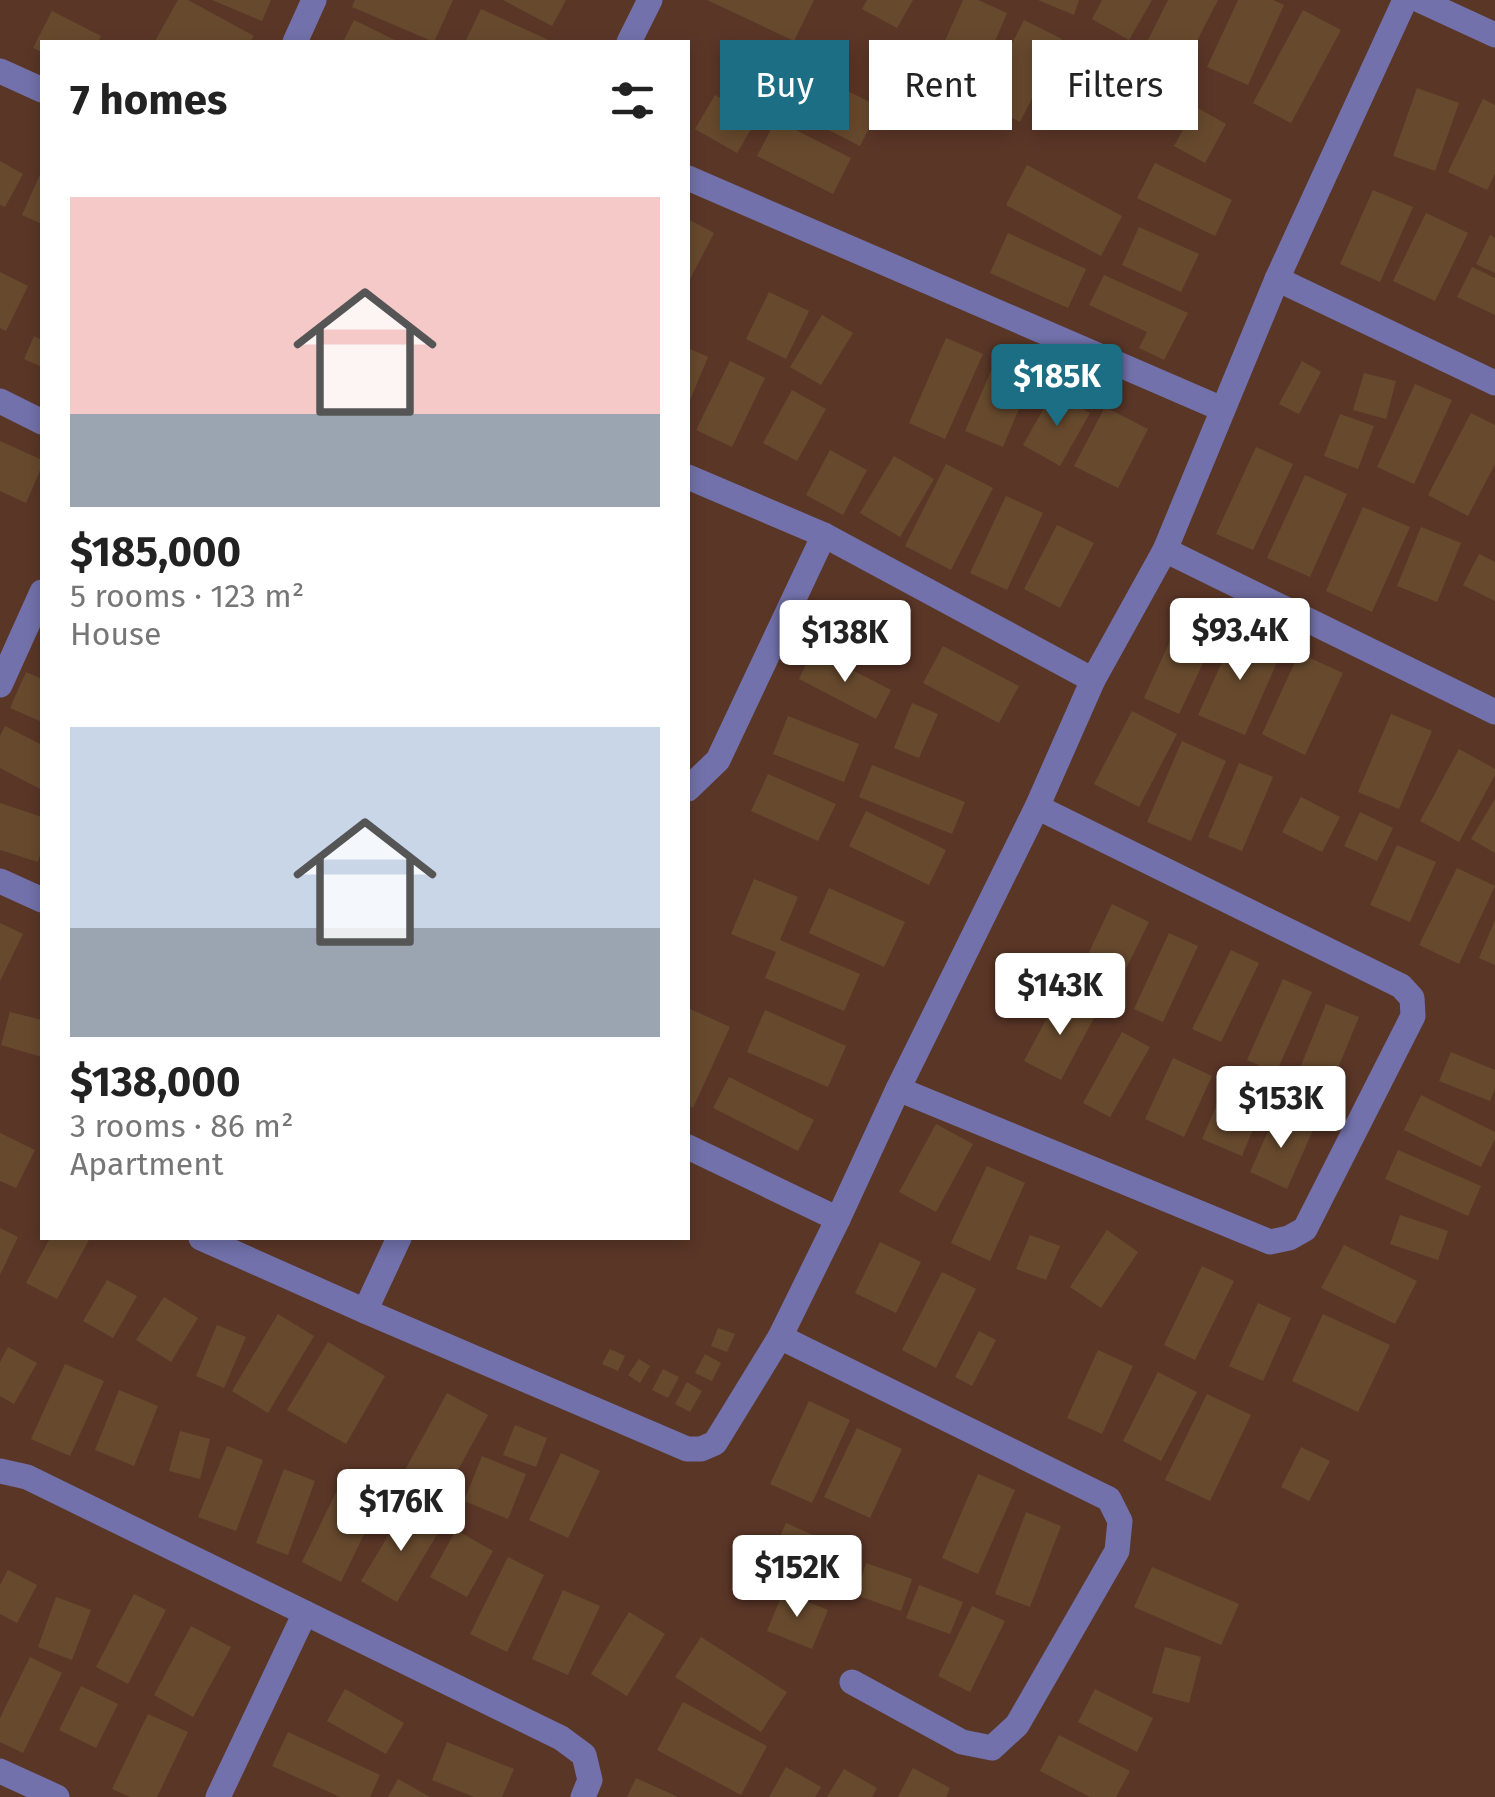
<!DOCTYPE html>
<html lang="en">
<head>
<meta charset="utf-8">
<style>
	body { margin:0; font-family:"Fira Sans",sans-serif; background:#f2f2f2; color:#222; height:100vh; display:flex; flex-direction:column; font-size:38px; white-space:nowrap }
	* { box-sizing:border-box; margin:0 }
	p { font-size:32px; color:#767676 }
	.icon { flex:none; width:55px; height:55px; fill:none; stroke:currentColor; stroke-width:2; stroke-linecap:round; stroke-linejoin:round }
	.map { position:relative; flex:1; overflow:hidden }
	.side { position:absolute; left:40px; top:40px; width:650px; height:1200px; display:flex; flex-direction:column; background:#fff; border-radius:0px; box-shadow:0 5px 15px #0003 }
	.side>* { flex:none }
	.hud { position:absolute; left:720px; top:40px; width:625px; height:90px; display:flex; gap:20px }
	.price { position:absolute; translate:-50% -85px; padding:0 22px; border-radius:10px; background:#fff; color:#222; font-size:32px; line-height:65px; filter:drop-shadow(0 2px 5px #0008) }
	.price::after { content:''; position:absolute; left:50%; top:60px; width:30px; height:22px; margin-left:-15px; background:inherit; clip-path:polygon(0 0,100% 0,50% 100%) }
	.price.selected { background:#1b6e84; color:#fff }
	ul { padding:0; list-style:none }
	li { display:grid; align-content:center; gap:20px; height:530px; padding:0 30px }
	li span { display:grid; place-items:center; height:310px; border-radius:0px; color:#555 }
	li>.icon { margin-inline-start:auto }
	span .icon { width:180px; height:180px; fill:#fffc; stroke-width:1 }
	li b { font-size:42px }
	h2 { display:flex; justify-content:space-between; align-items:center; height:120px; padding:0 30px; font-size:42px }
	.pill { padding:0 35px; border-radius:0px; background:#fff; box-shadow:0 5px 15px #0003; font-size:35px; line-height:90px }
	.pill.selected { background:#1b6e84; color:#fff }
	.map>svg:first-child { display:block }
	.building { fill:#674a2e }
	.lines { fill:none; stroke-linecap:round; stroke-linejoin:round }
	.minor { stroke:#7271ab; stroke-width:25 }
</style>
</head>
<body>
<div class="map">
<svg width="1495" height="1797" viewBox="0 0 1495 1797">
	<rect width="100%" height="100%" fill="#5a3627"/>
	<g class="building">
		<path d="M 178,0 L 188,0 L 254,36 L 250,42 L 159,42 L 155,41 Z"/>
		<path d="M 212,0 L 271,0 L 262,21 Z"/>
		<path d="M 355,0 L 453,0 L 434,42 L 352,7 Z"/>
		<path d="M 503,0 L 566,0 L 552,26 Z"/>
		<path d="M 707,0 L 814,0 L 794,41 Z"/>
		<path d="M 867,0 L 913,0 L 897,28 L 862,9 Z"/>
		<path d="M 963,0 L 978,0 L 1007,13 L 972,95 L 929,77 Z"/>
		<path d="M 1038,0 L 1079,0 L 1074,15 Z"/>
		<path d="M 1102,0 L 1152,0 L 1129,40 L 1092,19 Z"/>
		<path d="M 1168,0 L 1218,0 L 1186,62 L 1147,42 Z"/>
		<path d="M 1238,0 L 1273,0 L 1284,5 L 1248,85 L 1207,67 Z"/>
		<path d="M 481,9 L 553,42 L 465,42 Z"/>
		<path d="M 1303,10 L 1341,30 L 1291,123 L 1253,103 Z"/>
		<path d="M 52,11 L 101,36 L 98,42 L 42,42 L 42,52 L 33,48 Z"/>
		<path d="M 354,20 L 399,42 L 343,42 Z"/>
		<path d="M 1024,20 L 1062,39 L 1020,122 L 982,103 Z"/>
		<path d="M 748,44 L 781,62 L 760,101 L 727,83 Z"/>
		<path d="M 799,67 L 880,107 L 860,146 L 779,105 Z"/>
		<path d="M 1417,88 L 1459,103 L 1435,171 L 1393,156 Z"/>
		<path d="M 715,95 L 757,119 L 737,153 L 695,129 Z"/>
		<path d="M 1483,99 L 1495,105 L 1495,174 L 1487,190 L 1448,172 Z"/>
		<path d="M 1196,107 L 1226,124 L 1205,163 L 1174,146 Z"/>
		<path d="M 776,120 L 851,158 L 833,194 L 757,156 Z"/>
		<path d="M 0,161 L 23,174 L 5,207 L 0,205 Z"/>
		<path d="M 1155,163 L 1232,200 L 1215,236 L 1137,198 Z"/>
		<path d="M 1027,165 L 1122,216 L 1101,256 L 1006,205 Z"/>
		<path d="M 42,170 L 42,224 L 22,215 Z"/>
		<path d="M 1373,190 L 1413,207 L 1380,282 L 1340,264 Z"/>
		<path d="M 1426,213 L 1468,233 L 1435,301 L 1393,281 Z"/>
		<path d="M 688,219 L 714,233 L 688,283 Z"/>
		<path d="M 1139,227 L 1199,254 L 1181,292 L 1122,265 Z"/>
		<path d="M 1008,233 L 1086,269 L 1068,308 L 990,273 Z"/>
		<path d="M 1490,235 L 1495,238 L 1495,273 L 1476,264 Z"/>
		<path d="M 1472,267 L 1495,278 L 1495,315 L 1457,297 Z"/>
		<path d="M 0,272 L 28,286 L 6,331 L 0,328 Z"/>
		<path d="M 1104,275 L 1188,313 L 1164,360 L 1139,348 L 1147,332 L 1089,305 Z"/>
		<path d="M 769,292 L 809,311 L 786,359 L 746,339 Z"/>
		<path d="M 822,315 L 853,333 L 821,385 L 790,367 Z"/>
		<path d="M 34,336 L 42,340 L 42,367 L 24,359 Z"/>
		<path d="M 946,338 L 983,354 L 945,439 L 909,423 Z"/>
		<path d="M 688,348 L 708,357 L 688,405 Z"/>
		<path d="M 730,361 L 765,378 L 732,447 L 696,430 Z"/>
		<path d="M 1302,361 L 1321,372 L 1299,414 L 1279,404 Z"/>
		<path d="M 994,364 L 1031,380 L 1003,447 L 965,431 Z"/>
		<path d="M 1364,373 L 1396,381 L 1386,419 L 1353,410 Z"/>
		<path d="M 1415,384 L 1452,400 L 1414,484 L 1377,467 Z"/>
		<path d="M 792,390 L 826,409 L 797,461 L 763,443 Z"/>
		<path d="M 1053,392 L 1090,413 L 1060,466 L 1023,445 Z"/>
		<path d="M 1105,407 L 1148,429 L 1118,488 L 1074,466 Z"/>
		<path d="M 1471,413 L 1495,425 L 1495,464 L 1468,516 L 1428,495 Z"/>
		<path d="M 1340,414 L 1374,426 L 1358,469 L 1324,456 Z"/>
		<path d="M 0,441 L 42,460 L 42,466 L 26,503 L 0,491 Z"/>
		<path d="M 1256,447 L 1293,464 L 1253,550 L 1216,534 Z"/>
		<path d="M 830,450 L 867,470 L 843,515 L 806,495 Z"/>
		<path d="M 894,456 L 934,479 L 900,537 L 860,513 Z"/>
		<path d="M 946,464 L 993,488 L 951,570 L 905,546 Z"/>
		<path d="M 1305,475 L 1347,494 L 1310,577 L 1267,558 Z"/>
		<path d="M 1006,496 L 1043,513 L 1007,590 L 970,573 Z"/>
		<path d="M 1363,507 L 1410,527 L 1372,612 L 1326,591 Z"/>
		<path d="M 1057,525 L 1094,543 L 1060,608 L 1024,589 Z"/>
		<path d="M 1421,527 L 1461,543 L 1437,602 L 1397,586 Z"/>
		<path d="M 1479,554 L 1495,562 L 1495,601 L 1463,585 Z"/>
		<path d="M 849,600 L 897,623 L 879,660 L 831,636 Z"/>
		<path d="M 1184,610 L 1220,627 L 1179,714 L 1144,698 Z"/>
		<path d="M 1236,631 L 1282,651 L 1245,735 L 1198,715 Z"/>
		<path d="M 943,646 L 1019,686 L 999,723 L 923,683 Z"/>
		<path d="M 813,650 L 891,690 L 876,719 L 799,679 Z"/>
		<path d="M 1299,653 L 1343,673 L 1305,755 L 1262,734 Z"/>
		<path d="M 26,672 L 42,679 L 42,722 L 10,708 Z"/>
		<path d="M 912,703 L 938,714 L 919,758 L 894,748 Z"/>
		<path d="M 1132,711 L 1177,734 L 1139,807 L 1094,784 Z"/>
		<path d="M 1391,714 L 1432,731 L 1399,809 L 1358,792 Z"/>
		<path d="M 788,716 L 859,744 L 844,782 L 773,754 Z"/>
		<path d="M 5,726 L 42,745 L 42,790 L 0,768 L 0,736 Z"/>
		<path d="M 1182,741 L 1226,761 L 1191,841 L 1147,822 Z"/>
		<path d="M 1459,749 L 1495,769 L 1495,775 L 1459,842 L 1420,821 Z"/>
		<path d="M 1239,763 L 1273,777 L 1242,851 L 1208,837 Z"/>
		<path d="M 872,765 L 965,802 L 952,834 L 859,797 Z"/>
		<path d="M 768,774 L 836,804 L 818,841 L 751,811 Z"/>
		<path d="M 1301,797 L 1340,817 L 1322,852 L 1282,832 Z"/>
		<path d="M 1495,799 L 1495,853 L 1471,839 Z"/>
		<path d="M 0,803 L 42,817 L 42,847 L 38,862 L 0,850 Z"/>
		<path d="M 866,811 L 946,850 L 929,885 L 849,846 Z"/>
		<path d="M 1360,812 L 1393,828 L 1377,861 L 1344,846 Z"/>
		<path d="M 1397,845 L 1436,862 L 1410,922 L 1370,905 Z"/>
		<path d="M 1457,868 L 1495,886 L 1459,964 L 1419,945 Z"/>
		<path d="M 754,879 L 798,897 L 780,940 L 860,974 L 844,1011 L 765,978 L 776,952 L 731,934 Z"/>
		<path d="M 829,888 L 905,922 L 884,967 L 809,933 Z"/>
		<path d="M 1112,904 L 1149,922 L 1106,1009 L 1070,992 Z"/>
		<path d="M 1495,920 L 1495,965 L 1479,958 Z"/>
		<path d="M 0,923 L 23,934 L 0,981 Z"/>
		<path d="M 1169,933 L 1198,946 L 1163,1022 L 1134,1009 Z"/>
		<path d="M 1231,950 L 1259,963 L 1221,1042 L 1192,1029 Z"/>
		<path d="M 1283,979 L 1312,992 L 1276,1073 L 1247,1060 Z"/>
		<path d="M 1059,995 L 1096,1014 L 1061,1080 L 1024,1061 Z"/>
		<path d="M 1326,1004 L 1359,1017 L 1321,1109 L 1289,1095 Z"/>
		<path d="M 688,1008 L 730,1027 L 693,1108 L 688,1105 Z"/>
		<path d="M 765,1010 L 846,1046 L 828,1087 L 747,1052 Z"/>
		<path d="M 10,1012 L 42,1020 L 42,1057 L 1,1045 Z"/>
		<path d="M 1122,1032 L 1150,1047 L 1110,1117 L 1083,1103 Z"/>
		<path d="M 1451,1052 L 1495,1070 L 1495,1089 L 1490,1101 L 1439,1081 Z"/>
		<path d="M 1173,1058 L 1212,1076 L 1184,1137 L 1145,1119 Z"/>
		<path d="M 729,1077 L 814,1120 L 798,1151 L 713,1108 Z"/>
		<path d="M 1228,1079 L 1267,1096 L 1242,1156 L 1202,1139 Z"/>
		<path d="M 1421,1095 L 1495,1132 L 1495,1139 L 1481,1167 L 1404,1130 Z"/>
		<path d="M 1276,1113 L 1313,1130 L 1287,1189 L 1250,1172 Z"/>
		<path d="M 936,1124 L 973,1144 L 936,1212 L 899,1192 Z"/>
		<path d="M 0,1133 L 35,1150 L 16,1188 L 0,1181 Z"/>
		<path d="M 1398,1150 L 1481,1186 L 1468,1216 L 1385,1179 Z"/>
		<path d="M 987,1166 L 1025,1183 L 990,1261 L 951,1243 Z"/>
		<path d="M 1400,1215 L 1448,1231 L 1438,1260 L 1390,1244 Z"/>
		<path d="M 0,1228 L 18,1237 L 0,1275 Z"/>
		<path d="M 1107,1230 L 1138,1252 L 1101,1308 L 1070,1287 Z"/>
		<path d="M 1030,1235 L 1060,1246 L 1046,1280 L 1016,1269 Z"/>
		<path d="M 50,1238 L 90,1238 L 57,1299 L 26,1283 Z"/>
		<path d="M 880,1242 L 921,1262 L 896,1313 L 855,1293 Z"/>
		<path d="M 1344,1245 L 1417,1281 L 1395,1324 L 1321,1288 Z"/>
		<path d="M 1202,1266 L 1234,1281 L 1195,1360 L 1164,1345 Z"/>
		<path d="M 942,1272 L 976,1289 L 936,1368 L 902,1350 Z"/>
		<path d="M 107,1280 L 137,1296 L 113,1338 L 83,1321 Z"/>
		<path d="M 164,1297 L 198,1318 L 171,1362 L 136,1340 Z"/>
		<path d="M 1258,1303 L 1291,1318 L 1263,1381 L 1229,1366 Z"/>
		<path d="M 278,1314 L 314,1336 L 268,1413 L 232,1391 Z"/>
		<path d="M 1323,1314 L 1390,1345 L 1358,1412 L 1292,1381 Z"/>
		<path d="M 217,1325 L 246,1337 L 224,1388 L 196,1376 Z"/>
		<path d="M 718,1328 L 735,1334 L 727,1352 L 711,1346 Z"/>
		<path d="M 979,1331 L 996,1340 L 972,1386 L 955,1377 Z"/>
		<path d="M 328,1342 L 385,1376 L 346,1444 L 287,1410 Z"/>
		<path d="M 8,1347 L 37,1363 L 14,1404 L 0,1396 L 0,1362 Z"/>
		<path d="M 610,1349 L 625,1356 L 618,1371 L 602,1364 Z"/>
		<path d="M 1098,1350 L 1133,1366 L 1102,1434 L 1067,1418 Z"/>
		<path d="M 705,1354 L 721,1363 L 712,1381 L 695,1373 Z"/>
		<path d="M 639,1359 L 650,1366 L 640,1383 L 628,1375 Z"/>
		<path d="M 65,1364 L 104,1381 L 70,1456 L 31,1439 Z"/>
		<path d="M 663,1369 L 679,1377 L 668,1398 L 652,1390 Z"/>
		<path d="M 1158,1372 L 1197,1392 L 1161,1461 L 1123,1441 Z"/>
		<path d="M 687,1382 L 702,1391 L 690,1412 L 675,1404 Z"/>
		<path d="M 119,1390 L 158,1406 L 134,1466 L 95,1450 Z"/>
		<path d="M 447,1393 L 488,1415 L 441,1501 L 400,1479 Z"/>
		<path d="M 1207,1394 L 1251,1415 L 1210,1501 L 1165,1480 Z"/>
		<path d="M 809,1401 L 850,1420 L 812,1503 L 770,1484 Z"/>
		<path d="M 515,1425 L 547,1438 L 536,1467 L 503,1455 Z"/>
		<path d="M 857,1428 L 902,1449 L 870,1518 L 824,1497 Z"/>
		<path d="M 180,1431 L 210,1439 L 200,1479 L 169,1471 Z"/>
		<path d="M 227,1446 L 263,1460 L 236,1531 L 198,1517 Z"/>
		<path d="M 1301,1447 L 1330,1461 L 1309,1501 L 1281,1487 Z"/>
		<path d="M 561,1453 L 600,1471 L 568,1538 L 529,1520 Z"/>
		<path d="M 482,1456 L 526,1474 L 508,1519 L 464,1501 Z"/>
		<path d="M 284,1469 L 315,1481 L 288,1555 L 256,1543 Z"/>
		<path d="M 978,1474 L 1015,1490 L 978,1574 L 942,1558 Z"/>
		<path d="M 342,1480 L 381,1499 L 341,1582 L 302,1562 Z"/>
		<path d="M 406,1506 L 442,1526 L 397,1602 L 361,1581 Z"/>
		<path d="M 1026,1512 L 1061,1526 L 1030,1607 L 995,1594 Z"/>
		<path d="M 786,1523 L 856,1554 L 835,1601 L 765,1570 Z"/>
		<path d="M 456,1530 L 493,1551 L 467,1597 L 430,1577 Z"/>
		<path d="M 508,1557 L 544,1575 L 507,1652 L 470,1634 Z"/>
		<path d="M 866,1563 L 912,1579 L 901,1611 L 856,1595 Z"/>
		<path d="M 1152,1567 L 1239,1604 L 1221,1645 L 1134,1607 Z"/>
		<path d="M 8,1570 L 37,1585 L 17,1623 L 0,1614 L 0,1585 Z"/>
		<path d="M 919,1585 L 963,1602 L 950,1634 L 906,1618 Z"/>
		<path d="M 563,1590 L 600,1606 L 568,1675 L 532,1659 Z"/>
		<path d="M 783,1592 L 828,1610 L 812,1649 L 767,1631 Z"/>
		<path d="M 134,1594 L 166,1610 L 128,1684 L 96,1667 Z"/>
		<path d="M 56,1597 L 91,1610 L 72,1660 L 38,1647 Z"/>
		<path d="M 972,1606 L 1005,1621 L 970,1692 L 938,1676 Z"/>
		<path d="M 629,1612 L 665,1634 L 627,1696 L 591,1674 Z"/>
		<path d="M 191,1626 L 231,1647 L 193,1717 L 154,1695 Z"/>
		<path d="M 701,1637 L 787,1692 L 761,1732 L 675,1677 Z"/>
		<path d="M 1165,1647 L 1201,1657 L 1189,1703 L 1152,1693 Z"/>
		<path d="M 30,1657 L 62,1673 L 23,1753 L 0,1742 L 0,1718 Z"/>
		<path d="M 81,1686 L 118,1704 L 96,1748 L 59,1730 Z"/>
		<path d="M 345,1689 L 404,1723 L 386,1754 L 327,1721 Z"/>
		<path d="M 1095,1689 L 1153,1718 L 1137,1752 L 1078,1722 Z"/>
		<path d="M 683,1702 L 767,1746 L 741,1795 L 657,1750 Z"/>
		<path d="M 148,1714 L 188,1732 L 157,1797 L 130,1797 L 112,1789 Z"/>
		<path d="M 288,1732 L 380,1775 L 370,1797 L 340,1797 L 272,1766 Z"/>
		<path d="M 1059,1735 L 1130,1771 L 1116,1797 L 1090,1797 L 1040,1771 Z"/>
		<path d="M 447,1742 L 514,1769 L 502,1797 L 474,1797 L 432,1780 Z"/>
		<path d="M 786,1767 L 821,1787 L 815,1797 L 769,1797 Z"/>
		<path d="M 913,1768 L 950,1788 L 946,1797 L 898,1797 Z"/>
		<path d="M 844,1769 L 877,1788 L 872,1797 L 827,1797 Z"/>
		<path d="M 636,1778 L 678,1797 L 627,1797 Z"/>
		<path d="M 398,1779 L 430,1797 L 388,1797 Z"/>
	</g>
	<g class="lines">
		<g class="minor">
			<path d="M 1419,0 L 1495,35"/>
			<path d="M 295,42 L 314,0"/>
			<path d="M 629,42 L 650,0"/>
			<path d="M 0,71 L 42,90"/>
			<path d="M 688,178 L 1222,409"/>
			<path d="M 1277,279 L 1495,383"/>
			<path d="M 0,401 L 42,422"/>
			<path d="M 688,477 L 824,535 L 1093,680"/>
			<path d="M 1165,550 L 1495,712"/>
			<path d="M 0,685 L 42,592"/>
			<path d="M 688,789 L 718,760 L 824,535"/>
			<path d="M 0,881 L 42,900"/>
			<path d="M 898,1089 L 1270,1242 L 1289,1238 L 1305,1229 L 1413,1016 L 1412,998 L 1401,986 L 1037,807"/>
			<path d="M 688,1147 L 838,1219"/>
			<path d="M 201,1238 L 365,1311 L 687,1449 L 701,1449 L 715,1443 L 780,1337 L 838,1219 L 898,1089 L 1037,807 L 1093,680 L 1165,550 L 1277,279 L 1405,0"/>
			<path d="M 365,1311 L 399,1238"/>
			<path d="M 780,1337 L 1109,1499 L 1120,1521 L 1117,1551 L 1017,1725 L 992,1748 L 962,1742 L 852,1682"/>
			<path d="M 0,1471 L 27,1477 L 561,1738 L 584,1755 L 590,1780 L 583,1797"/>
			<path d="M 0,1771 L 57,1797"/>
			<path d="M 218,1797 L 305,1613"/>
		</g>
	</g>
</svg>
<b class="price selected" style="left:1057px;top:429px">$185K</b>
<b class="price" style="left:1240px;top:683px">$93.4K</b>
<b class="price" style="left:845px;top:685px">$138K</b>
<b class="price" style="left:1060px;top:1038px">$143K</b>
<b class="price" style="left:1281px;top:1151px">$153K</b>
<b class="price" style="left:401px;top:1554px">$176K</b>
<b class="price" style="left:797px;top:1620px">$152K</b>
<div class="hud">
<a class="pill selected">Buy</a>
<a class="pill">Rent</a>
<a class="pill">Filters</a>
</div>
<section class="side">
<h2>7 homes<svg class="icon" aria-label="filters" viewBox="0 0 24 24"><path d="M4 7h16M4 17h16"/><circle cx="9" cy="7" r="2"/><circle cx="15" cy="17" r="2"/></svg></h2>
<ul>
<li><span style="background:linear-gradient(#f6c9c9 70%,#9aa5b1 0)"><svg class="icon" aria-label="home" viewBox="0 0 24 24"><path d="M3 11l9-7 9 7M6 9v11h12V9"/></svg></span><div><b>$185,000</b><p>5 rooms · 123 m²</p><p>House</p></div></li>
<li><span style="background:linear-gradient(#c9d6e8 65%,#9aa5b1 0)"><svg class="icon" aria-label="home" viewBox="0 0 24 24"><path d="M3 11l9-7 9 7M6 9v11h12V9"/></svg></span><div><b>$138,000</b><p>3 rooms · 86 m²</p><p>Apartment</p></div></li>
</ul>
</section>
</div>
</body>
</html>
